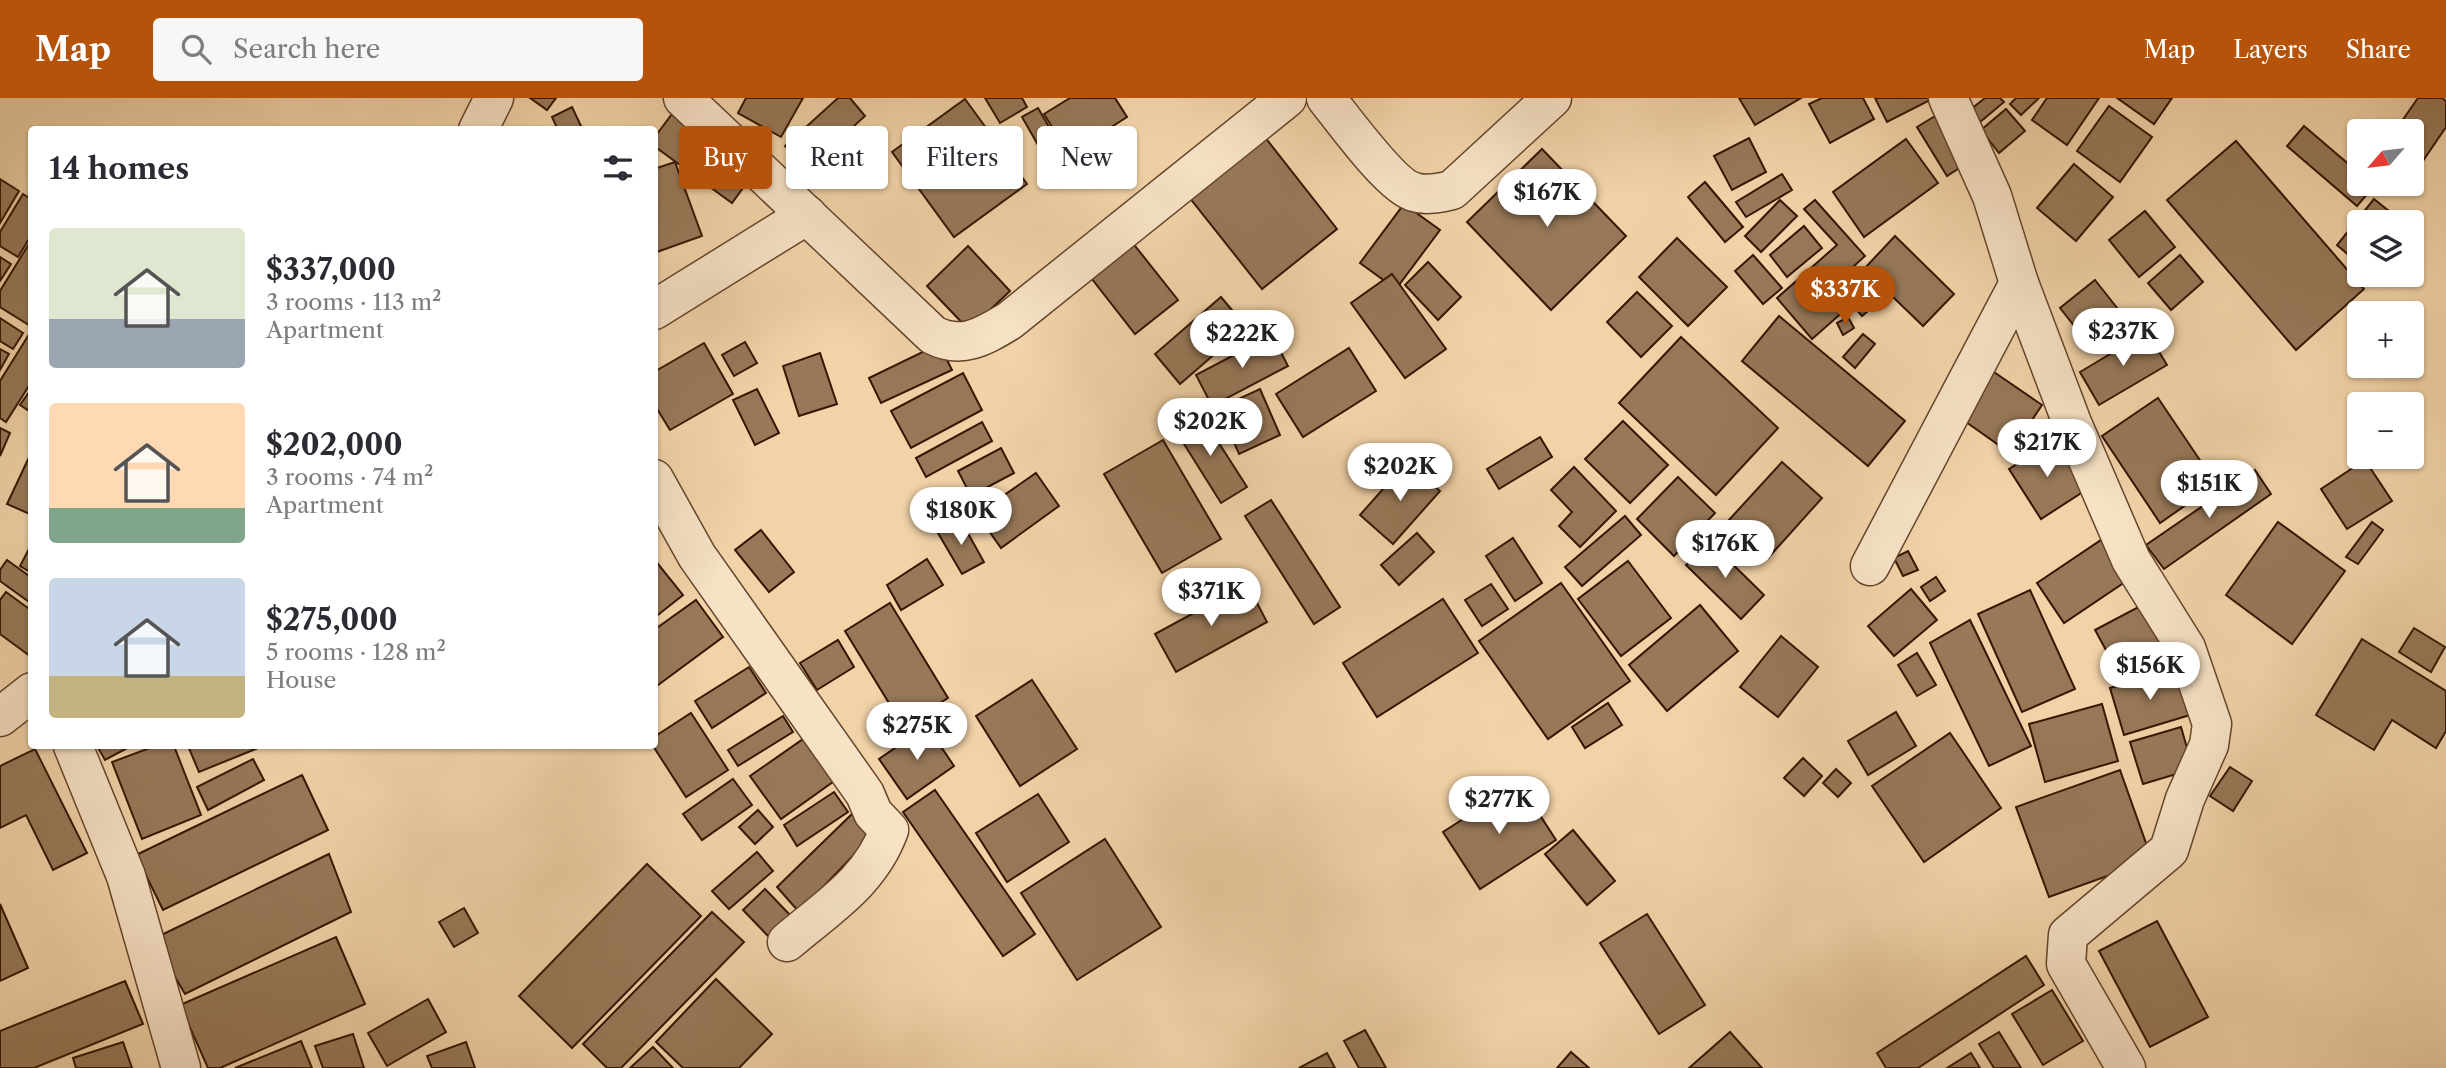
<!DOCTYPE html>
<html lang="en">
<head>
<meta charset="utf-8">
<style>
	body { margin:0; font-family:"Libre Caslon Text",serif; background:#f7f7f7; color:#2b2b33; height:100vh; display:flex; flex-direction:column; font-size:26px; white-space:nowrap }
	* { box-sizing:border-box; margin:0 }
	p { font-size:23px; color:#7c7c81 }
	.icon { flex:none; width:38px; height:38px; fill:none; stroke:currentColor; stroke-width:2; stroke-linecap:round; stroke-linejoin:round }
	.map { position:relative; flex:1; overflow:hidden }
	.drawer { position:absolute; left:28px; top:28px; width:630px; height:623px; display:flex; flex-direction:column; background:#fff; border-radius:7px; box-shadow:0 2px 5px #0004 }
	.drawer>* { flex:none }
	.guide { position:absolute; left:679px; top:28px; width:665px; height:63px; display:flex; gap:14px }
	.needle { width:46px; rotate:242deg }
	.controls { position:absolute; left:2347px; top:21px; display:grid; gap:14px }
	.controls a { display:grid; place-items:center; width:77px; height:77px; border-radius:7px; background:#fff; box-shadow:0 2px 5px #0004; font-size:35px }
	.price { position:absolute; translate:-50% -60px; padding:0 16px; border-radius:24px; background:#fff; color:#222; font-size:23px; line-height:46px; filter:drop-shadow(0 2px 4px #0008) }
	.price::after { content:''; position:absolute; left:50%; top:42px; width:21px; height:16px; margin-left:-10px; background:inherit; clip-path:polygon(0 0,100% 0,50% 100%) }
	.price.on { background:#b45309; color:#fff }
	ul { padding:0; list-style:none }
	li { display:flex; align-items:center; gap:21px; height:175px; padding:0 21px }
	li span { display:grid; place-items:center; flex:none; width:196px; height:140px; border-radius:7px; color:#555 }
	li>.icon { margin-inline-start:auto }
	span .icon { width:84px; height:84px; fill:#fffc; stroke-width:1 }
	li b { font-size:30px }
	h2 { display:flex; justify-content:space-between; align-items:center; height:84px; padding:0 21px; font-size:30px }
	.pill { padding:0 24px; border-radius:7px; background:#fff; box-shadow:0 2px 5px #0004; font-size:24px; line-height:63px }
	.pill.on { background:#b45309; color:#fff }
	header { display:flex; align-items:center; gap:42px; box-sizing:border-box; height:98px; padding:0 35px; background:#b45309; color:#fff }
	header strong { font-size:33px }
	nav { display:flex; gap:38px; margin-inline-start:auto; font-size:24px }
	.search { width:490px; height:63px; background:#f7f7f7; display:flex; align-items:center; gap:18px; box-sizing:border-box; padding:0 24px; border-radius:7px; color:#7c7c81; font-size:26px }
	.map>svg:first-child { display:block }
	.building { fill:#977858; stroke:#351602; stroke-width:2 }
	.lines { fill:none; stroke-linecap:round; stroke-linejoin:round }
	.minor-casing { stroke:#64452c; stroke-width:41 }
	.minor { stroke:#f7e2c6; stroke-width:38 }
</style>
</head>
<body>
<header>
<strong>Map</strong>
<div class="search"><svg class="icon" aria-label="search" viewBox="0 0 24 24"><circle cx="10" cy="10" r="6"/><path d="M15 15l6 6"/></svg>Search here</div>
<nav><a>Map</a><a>Layers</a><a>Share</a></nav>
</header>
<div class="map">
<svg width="2446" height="970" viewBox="0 0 2446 970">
	<rect width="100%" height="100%" fill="#f2d3a8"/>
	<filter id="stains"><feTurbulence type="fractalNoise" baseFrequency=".00286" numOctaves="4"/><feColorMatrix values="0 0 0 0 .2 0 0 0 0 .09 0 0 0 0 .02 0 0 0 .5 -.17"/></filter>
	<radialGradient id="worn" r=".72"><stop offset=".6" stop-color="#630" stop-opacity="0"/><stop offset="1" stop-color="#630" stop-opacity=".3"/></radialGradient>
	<g class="building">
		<path d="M 530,0 L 556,0 L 547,12 Z"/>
		<path d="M 746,0 L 803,0 L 781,39 L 738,15 Z"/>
		<path d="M 838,0 L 850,0 L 865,18 L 807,71 L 785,48 Z"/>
		<path d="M 985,0 L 1022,0 L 1027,9 L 1000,25 Z"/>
		<path d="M 1070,0 L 1115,0 L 1127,19 L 1069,56 L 1044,16 Z"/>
		<path d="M 1739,0 L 1801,0 L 1755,27 Z"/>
		<path d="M 1822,0 L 1863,0 L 1874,21 L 1830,45 L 1809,6 Z"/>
		<path d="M 1875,0 L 1929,0 L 1930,2 L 1887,24 Z"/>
		<path d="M 1985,0 L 2000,0 L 2004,4 L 1980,24 L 1970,12 Z"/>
		<path d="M 2016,0 L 2039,0 L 2021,17 L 2010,6 Z"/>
		<path d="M 2047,0 L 2099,0 L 2067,47 L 2032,22 Z"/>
		<path d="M 2117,0 L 2172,0 L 2154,26 Z"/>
		<path d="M 2418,0 L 2442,0 L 2446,3 L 2446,29 L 2412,79 L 2412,33 L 2395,33 Z"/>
		<path d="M 965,1 L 1027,86 L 954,139 L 892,54 Z"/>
		<path d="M 2109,8 L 2152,39 L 2120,84 L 2077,53 Z"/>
		<path d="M 572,9 L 581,28 L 573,32 L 558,32 L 552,19 Z"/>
		<path d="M 1038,10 L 1062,51 L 1046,61 L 1022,19 Z"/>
		<path d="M 2006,11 L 2025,33 L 1999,55 L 1981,32 Z"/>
		<path d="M 675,12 L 756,72 L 732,105 L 654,48 L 654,40 Z"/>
		<path d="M 1940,15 L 1970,63 L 1947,78 L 1917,29 Z"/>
		<path d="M 2304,28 L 2359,75 L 2359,86 L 2374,88 L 2357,108 L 2287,48 Z"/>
		<path d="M 1257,29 L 1337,131 L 1262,191 L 1181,89 Z"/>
		<path d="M 1749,40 L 1766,74 L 1732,92 L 1714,58 Z"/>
		<path d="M 1906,41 L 1938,85 L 1864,139 L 1833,94 Z"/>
		<path d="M 2236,43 L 2364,191 L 2296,252 L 2167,102 Z"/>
		<path d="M 1542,51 L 1626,138 L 1551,212 L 1467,124 Z"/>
		<path d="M 675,64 L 702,138 L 654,155 L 654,71 Z"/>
		<path d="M 2074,66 L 2113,99 L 2076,143 L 2037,110 Z"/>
		<path d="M 1782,76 L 1792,92 L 1746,119 L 1736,104 Z"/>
		<path d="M 0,81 L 19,93 L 0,125 Z"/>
		<path d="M 1705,84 L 1743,129 L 1725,144 L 1688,99 Z"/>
		<path d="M 23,96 L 32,102 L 32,136 L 18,159 L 0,148 L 0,134 Z"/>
		<path d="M 2374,101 L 2395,118 L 2390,124 L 2359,124 L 2358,165 L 2337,147 Z"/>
		<path d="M 1780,102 L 1797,118 L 1761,154 L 1745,138 Z"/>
		<path d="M 1815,102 L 1865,158 L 1828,192 L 1845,212 L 1812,241 L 1777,200 L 1837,147 L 1804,111 Z"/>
		<path d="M 1404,106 L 1440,132 L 1396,191 L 1360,165 Z"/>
		<path d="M 2145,113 L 2175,149 L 2139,179 L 2109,142 Z"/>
		<path d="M 1804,128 L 1822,150 L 1787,179 L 1770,157 Z"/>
		<path d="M 1124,134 L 1178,202 L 1135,236 L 1081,167 Z"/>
		<path d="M 1895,138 L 1954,196 L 1923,228 L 1864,171 Z"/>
		<path d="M 1677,140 L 1727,189 L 1688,228 L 1639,179 Z"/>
		<path d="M 32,141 L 32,229 L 0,209 L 0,193 Z"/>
		<path d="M 968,148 L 1010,193 L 969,232 L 927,188 Z"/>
		<path d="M 1753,157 L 1782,190 L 1763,206 L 1735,173 Z"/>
		<path d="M 2180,157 L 2203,184 L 2171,212 L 2148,185 Z"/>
		<path d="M 0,159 L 11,166 L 0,183 Z"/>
		<path d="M 1428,164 L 1461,199 L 1438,222 L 1405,187 Z"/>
		<path d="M 1392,176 L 1446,251 L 1405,280 L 1351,205 Z"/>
		<path d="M 2095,182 L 2129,225 L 2094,253 L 2060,210 Z"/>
		<path d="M 1865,183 L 1881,202 L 1862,218 L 1846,199 Z"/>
		<path d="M 1637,194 L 1672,228 L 1641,259 L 1607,224 Z"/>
		<path d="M 1221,199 L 1246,229 L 1180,286 L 1155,256 Z"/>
		<path d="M 1779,218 L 1905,323 L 1868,368 L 1742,263 Z"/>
		<path d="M 1848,219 L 1854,230 L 1843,237 L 1837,225 Z"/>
		<path d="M 0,220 L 23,235 L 13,251 L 0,243 Z"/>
		<path d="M 2147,234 L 2167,267 L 2099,307 L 2080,274 Z"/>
		<path d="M 1863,236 L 1875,246 L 1855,270 L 1843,259 Z"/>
		<path d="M 1272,237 L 1288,268 L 1212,308 L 1196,277 Z"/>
		<path d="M 28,238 L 32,240 L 32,283 L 6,324 L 0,320 L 0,283 Z"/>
		<path d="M 1681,239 L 1778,330 L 1716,397 L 1619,305 Z"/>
		<path d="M 745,244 L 757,265 L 734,278 L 722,257 Z"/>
		<path d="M 704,245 L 733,296 L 670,332 L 654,306 L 654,274 Z"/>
		<path d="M 939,246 L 952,272 L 881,305 L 869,280 Z"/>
		<path d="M 1349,250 L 1376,293 L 1303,339 L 1276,296 Z"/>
		<path d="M 0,251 L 9,256 L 0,272 Z"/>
		<path d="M 820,255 L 837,306 L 799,318 L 783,268 Z"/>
		<path d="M 1991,272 L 2042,307 L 2010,355 L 1959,319 Z"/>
		<path d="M 963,275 L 982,312 L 911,350 L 891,313 Z"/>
		<path d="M 32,290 L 32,315 L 20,307 Z"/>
		<path d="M 757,291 L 779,335 L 755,347 L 733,302 Z"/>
		<path d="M 1260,291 L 1280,337 L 1239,356 L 1219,310 Z"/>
		<path d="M 2158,300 L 2216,386 L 2160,425 L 2102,338 Z"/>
		<path d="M 1199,314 L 1247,389 L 1221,405 L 1174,330 Z"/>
		<path d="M 1623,323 L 1668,367 L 1630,405 L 1585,361 Z"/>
		<path d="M 982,324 L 992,343 L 926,379 L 916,360 Z"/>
		<path d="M 0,330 L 10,335 L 0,358 Z"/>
		<path d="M 1540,339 L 1552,359 L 1499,391 L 1487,371 Z"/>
		<path d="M 1163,342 L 1221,441 L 1162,475 L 1104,376 Z"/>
		<path d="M 2054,342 L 2086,392 L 2041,421 L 2009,371 Z"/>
		<path d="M 1001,350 L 1014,375 L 971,398 L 958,373 Z"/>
		<path d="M 32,353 L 32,417 L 7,406 Z"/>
		<path d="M 2365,362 L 2392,403 L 2347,431 L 2321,391 Z"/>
		<path d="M 1407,364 L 1440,393 L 1393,446 L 1360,417 Z"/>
		<path d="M 1782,364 L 1822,400 L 1768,460 L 1728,423 Z"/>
		<path d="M 1574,369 L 1616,413 L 1580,449 L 1559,428 L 1572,414 L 1551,392 Z"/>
		<path d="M 2255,372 L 2271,396 L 2164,471 L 2146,447 Z"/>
		<path d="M 1036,375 L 1059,408 L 1001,450 L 977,416 Z"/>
		<path d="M 1678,379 L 1715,415 L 1674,458 L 1637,421 Z"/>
		<path d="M 1271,402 L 1340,509 L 1314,526 L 1245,418 Z"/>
		<path d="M 1625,418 L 1641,437 L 1582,488 L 1565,469 Z"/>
		<path d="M 960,421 L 984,464 L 962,476 L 938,435 Z"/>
		<path d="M 2278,424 L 2345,473 L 2292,546 L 2226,497 Z"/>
		<path d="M 2372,424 L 2383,432 L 2358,466 L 2346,459 Z"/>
		<path d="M 761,432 L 794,474 L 769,494 L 735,452 Z"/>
		<path d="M 1417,435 L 1434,454 L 1399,487 L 1381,467 Z"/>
		<path d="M 1513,440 L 1542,485 L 1515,503 L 1486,458 Z"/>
		<path d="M 2101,442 L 2128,482 L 2064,525 L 2037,485 Z"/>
		<path d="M 1709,443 L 1764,497 L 1741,521 L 1686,467 Z"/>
		<path d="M 30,449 L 32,449 L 32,475 L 20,468 Z"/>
		<path d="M 1908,453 L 1918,472 L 1903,478 L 1894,460 Z"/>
		<path d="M 654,461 L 683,497 L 654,520 Z"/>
		<path d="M 927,461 L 943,487 L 901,512 L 887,487 Z"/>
		<path d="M 7,462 L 32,480 L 32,506 L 0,483 L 0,472 Z"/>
		<path d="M 1628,463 L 1671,520 L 1621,558 L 1578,501 Z"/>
		<path d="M 1936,479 L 1945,493 L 1930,503 L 1921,489 Z"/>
		<path d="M 1561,485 L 1630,583 L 1548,641 L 1479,543 Z"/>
		<path d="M 1247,486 L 1267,524 L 1176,574 L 1155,536 Z"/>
		<path d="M 1491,486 L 1508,511 L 1482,528 L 1465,502 Z"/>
		<path d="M 1911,491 L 1937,522 L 1894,558 L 1868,528 Z"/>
		<path d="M 2030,492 L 2075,591 L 2022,614 L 1978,516 Z"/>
		<path d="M 6,494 L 32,513 L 30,558 L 0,536 L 0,502 Z"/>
		<path d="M 1443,501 L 1478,555 L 1377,619 L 1343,565 Z"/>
		<path d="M 696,502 L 723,539 L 654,590 L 654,532 Z"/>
		<path d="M 890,505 L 948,600 L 903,628 L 845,533 Z"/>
		<path d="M 2144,506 L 2168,550 L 2119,576 L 2095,532 Z"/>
		<path d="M 1700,507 L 1738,553 L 1667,613 L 1629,567 Z"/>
		<path d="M 1970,522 L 2031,648 L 1989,668 L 1930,545 Z"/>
		<path d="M 2414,530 L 2445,549 L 2431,574 L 2399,554 Z"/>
		<path d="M 1781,538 L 1818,569 L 1778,619 L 1740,589 Z"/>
		<path d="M 2362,541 L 2446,593 L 2446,633 L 2436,650 L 2392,622 L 2374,652 L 2316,617 Z"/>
		<path d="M 838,542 L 854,569 L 817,592 L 800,565 Z"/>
		<path d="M 1917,555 L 1936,587 L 1917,598 L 1898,567 Z"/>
		<path d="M 749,569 L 766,595 L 712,630 L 695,603 Z"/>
		<path d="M 2177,571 L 2190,617 L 2124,637 L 2110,590 Z"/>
		<path d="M 1032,582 L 1077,651 L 1020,688 L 976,618 Z"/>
		<path d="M 1608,605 L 1622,627 L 1585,650 L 1572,629 Z"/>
		<path d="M 2102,606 L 2118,663 L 2045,684 L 2029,626 Z"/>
		<path d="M 1896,614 L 1916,648 L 1868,677 L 1848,643 Z"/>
		<path d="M 691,615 L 728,672 L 686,699 L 653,648 L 654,639 Z"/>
		<path d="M 783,618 L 793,634 L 738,668 L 728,652 Z"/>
		<path d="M 927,628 L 954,668 L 907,701 L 879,661 Z"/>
		<path d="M 2181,629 L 2193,671 L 2143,686 L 2130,644 Z"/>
		<path d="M 1950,635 L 2001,710 L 1924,764 L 1872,688 Z"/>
		<path d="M 806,639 L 837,681 L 781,721 L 750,678 Z"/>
		<path d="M 97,648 L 131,648 L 105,662 Z"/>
		<path d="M 155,648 L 174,648 L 201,717 L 142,741 L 112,664 Z"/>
		<path d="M 188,648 L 263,648 L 199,674 Z"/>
		<path d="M 35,651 L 87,755 L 53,772 L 26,717 L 0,730 L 0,668 Z"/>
		<path d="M 1803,660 L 1822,678 L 1804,698 L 1784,680 Z"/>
		<path d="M 253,661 L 264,682 L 208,712 L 197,689 Z"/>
		<path d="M 2230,669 L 2252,683 L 2233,713 L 2210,698 Z"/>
		<path d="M 1836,671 L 1851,685 L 1838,699 L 1823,685 Z"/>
		<path d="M 2120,672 L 2152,762 L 2049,799 L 2016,709 Z"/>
		<path d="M 302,677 L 328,732 L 163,812 L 136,757 Z"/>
		<path d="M 733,681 L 752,707 L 702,742 L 683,716 Z"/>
		<path d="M 1519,685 L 1556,742 L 1480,791 L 1443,734 Z"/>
		<path d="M 935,692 L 1035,836 L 1003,858 L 903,714 Z"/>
		<path d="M 834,694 L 848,714 L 797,748 L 784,727 Z"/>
		<path d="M 1038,696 L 1069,744 L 1007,784 L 976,735 Z"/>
		<path d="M 758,712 L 773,729 L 755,746 L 739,729 Z"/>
		<path d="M 853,715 L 874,736 L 799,814 L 777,789 Z"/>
		<path d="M 1573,732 L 1615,783 L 1587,807 L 1545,756 Z"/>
		<path d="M 1105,741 L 1161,829 L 1077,882 L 1021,795 Z"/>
		<path d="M 757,754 L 773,773 L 729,811 L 712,793 Z"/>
		<path d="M 329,756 L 351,814 L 185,896 L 153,841 Z"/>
		<path d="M 647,766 L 701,818 L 572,950 L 519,898 Z"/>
		<path d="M 765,791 L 791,818 L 769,839 L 743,812 Z"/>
		<path d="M 0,806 L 28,870 L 0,883 Z"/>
		<path d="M 464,810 L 478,835 L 454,849 L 439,824 Z"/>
		<path d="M 712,814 L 744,844 L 621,970 L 607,970 L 583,946 Z"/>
		<path d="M 1647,816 L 1705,907 L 1659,936 L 1600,845 Z"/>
		<path d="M 2157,823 L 2208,919 L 2150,949 L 2099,853 Z"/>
		<path d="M 336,839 L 365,906 L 220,970 L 208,970 L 180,907 Z"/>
		<path d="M 2026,858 L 2044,887 L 1918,970 L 1886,970 L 1877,955 Z"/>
		<path d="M 716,881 L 772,936 L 739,970 L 683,970 L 656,944 Z"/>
		<path d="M 125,883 L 143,926 L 34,970 L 0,970 L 0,933 Z"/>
		<path d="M 2052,892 L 2083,943 L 2043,967 L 2012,916 Z"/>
		<path d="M 428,901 L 446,934 L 387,968 L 368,935 Z"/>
		<path d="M 1365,932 L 1386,970 L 1359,970 L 1344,943 Z"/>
		<path d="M 1730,934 L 1762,970 L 1689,970 Z"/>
		<path d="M 1999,934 L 2021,970 L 1994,970 L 1979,946 Z"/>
		<path d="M 353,936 L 364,970 L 323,970 L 315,948 Z"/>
		<path d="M 301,943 L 312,970 L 235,970 Z"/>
		<path d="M 123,944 L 132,970 L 76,970 L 73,960 Z"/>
		<path d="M 466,944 L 475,970 L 432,970 L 427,958 Z"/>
		<path d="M 653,949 L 673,970 L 630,970 Z"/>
		<path d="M 1571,954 L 1589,970 L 1557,970 Z"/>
		<path d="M 1327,955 L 1335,970 L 1299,970 Z"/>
		<path d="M 1971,955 L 1980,970 L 1947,970 Z"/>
	</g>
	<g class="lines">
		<g class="minor-casing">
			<g id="minor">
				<path d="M 683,0 L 933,237 C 962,252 984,238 1009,223 L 1287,0"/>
				<path d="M 1326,0 C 1343,21 1391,88 1414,94 C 1426,98 1440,95 1452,92 L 1552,0"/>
				<path d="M 1948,0 L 1992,98 L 2019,185 L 2072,325 L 2131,462 L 2186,550 L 2212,626 L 2209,647 L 2185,701 L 2169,752 L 2068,837 L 2066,866 L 2126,970"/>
				<path d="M 478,32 L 494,0"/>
				<path d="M 654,212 L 807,117"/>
				<path d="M 654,381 L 697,458 L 865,696 L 873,715 L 889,732 C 870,784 828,809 787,844"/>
				<path d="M 1870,468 L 2019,185"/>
				<path d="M 0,619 L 32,594"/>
				<path d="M 73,648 L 126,778 L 181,970"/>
			</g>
		</g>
		<use href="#minor" class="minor"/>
	</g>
	<rect width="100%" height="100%" filter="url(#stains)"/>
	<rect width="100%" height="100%" fill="url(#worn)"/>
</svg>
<div class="controls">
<a><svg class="needle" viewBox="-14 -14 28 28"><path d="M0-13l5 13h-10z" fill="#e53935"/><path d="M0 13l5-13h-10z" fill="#7c7c81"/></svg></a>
<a><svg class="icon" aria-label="layers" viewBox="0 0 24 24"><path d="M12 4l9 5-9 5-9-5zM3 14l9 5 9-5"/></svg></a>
<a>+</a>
<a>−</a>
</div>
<b class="price" style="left:1547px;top:131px">$167K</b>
<b class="price on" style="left:1845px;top:228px">$337K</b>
<b class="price" style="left:2123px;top:270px">$237K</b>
<b class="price" style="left:1242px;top:272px">$222K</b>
<b class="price" style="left:1210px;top:360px">$202K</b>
<b class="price" style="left:2047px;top:381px">$217K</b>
<b class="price" style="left:1400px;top:405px">$202K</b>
<b class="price" style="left:2209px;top:422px">$151K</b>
<b class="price" style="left:961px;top:449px">$180K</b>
<b class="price" style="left:1725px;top:482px">$176K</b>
<b class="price" style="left:1211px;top:530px">$371K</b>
<b class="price" style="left:2150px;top:604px">$156K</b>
<b class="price" style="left:917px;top:664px">$275K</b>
<b class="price" style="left:1499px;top:738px">$277K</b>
<div class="guide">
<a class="pill on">Buy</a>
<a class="pill">Rent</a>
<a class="pill">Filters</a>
<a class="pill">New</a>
</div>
<section class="drawer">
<h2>14 homes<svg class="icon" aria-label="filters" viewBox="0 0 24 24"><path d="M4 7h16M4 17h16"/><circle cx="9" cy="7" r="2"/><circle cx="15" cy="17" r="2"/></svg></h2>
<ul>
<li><span style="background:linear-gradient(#dfe7d0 65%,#9aa5b1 0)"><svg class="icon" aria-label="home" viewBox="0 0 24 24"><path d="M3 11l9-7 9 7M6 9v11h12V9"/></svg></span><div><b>$337,000</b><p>3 rooms · 113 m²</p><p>Apartment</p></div></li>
<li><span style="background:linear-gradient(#ffd9b3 75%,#7fa58c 0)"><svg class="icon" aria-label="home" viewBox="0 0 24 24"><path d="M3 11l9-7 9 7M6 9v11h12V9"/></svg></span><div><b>$202,000</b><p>3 rooms · 74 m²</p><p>Apartment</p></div></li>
<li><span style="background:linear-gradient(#c9d6e8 70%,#c2b280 0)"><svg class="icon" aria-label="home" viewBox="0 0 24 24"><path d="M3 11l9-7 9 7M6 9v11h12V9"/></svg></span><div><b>$275,000</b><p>5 rooms · 128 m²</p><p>House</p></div></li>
</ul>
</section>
</div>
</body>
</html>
